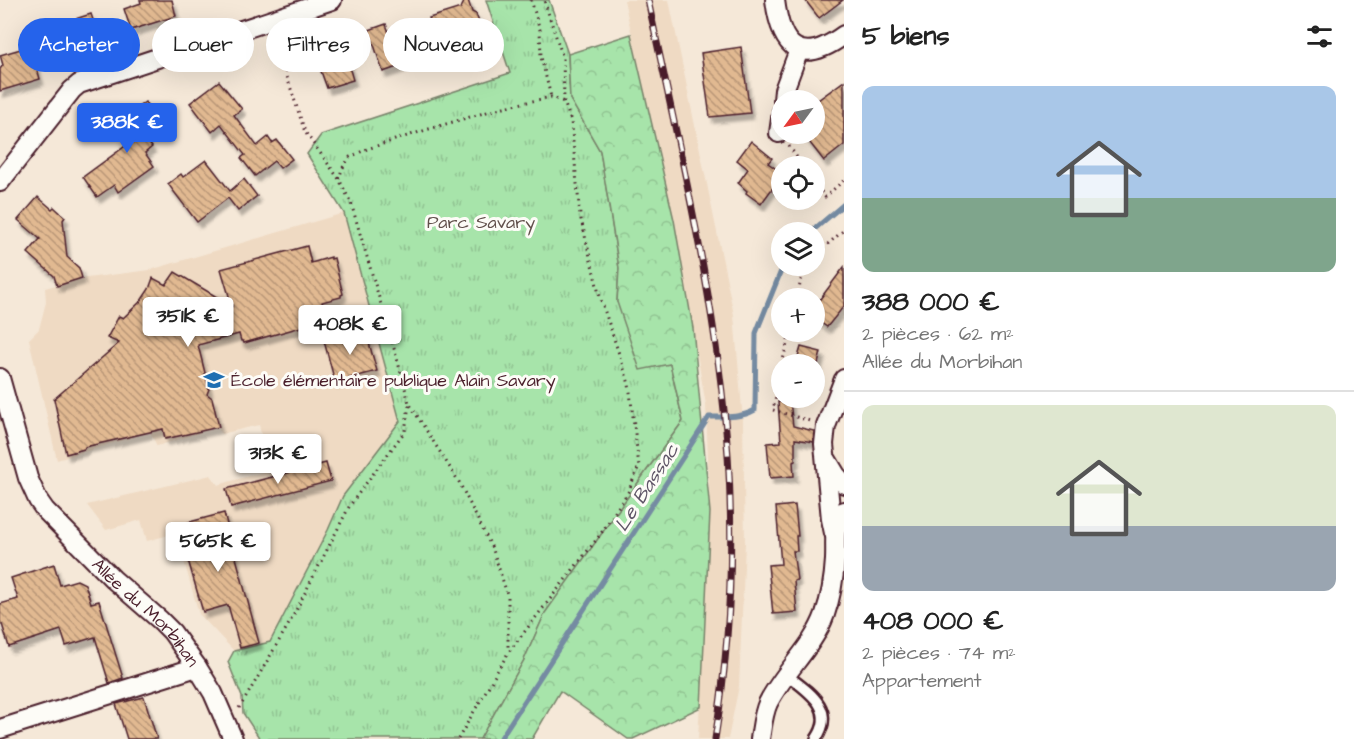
<!DOCTYPE html>
<html lang="fr">
<head>
<meta charset="utf-8">
<style>
	body { margin:0; font-family:"Architects Daughter",sans-serif; background:#f2f2f2; color:#222; height:100vh; display:flex; flex-direction:column; font-size:22px; white-space:nowrap }
	* { box-sizing:border-box; margin:0 }
	p { font-size:20px; color:#767676 }
	.icon { flex:none; width:33px; height:33px; fill:none; stroke:currentColor; stroke-width:2; stroke-linecap:round; stroke-linejoin:round }
	.map { position:relative; flex:1; overflow:hidden }
	.details { display:flex; flex-direction:column; background:#fff; width:510px }
	.details>* { flex:none }
	.hud { position:absolute; left:18px; top:18px; width:570px; height:54px; display:flex; gap:12px }
	.needle { width:39px; rotate:237deg }
	.fabs { position:absolute; left:771px; top:90px; display:grid; gap:12px }
	.fabs a { display:grid; place-items:center; width:54px; height:54px; border-radius:50%; background:#fff; box-shadow:0 6px 24px #0002; font-size:30px }
	.price { position:absolute; translate:-50% -51px; padding:0 14px; border-radius:6px; background:#fff; color:#222; font-size:20px; line-height:39px; filter:drop-shadow(0 2px 3px #0008) }
	.price::after { content:''; position:absolute; left:50%; top:36px; width:18px; height:14px; margin-left:-9px; background:inherit; clip-path:polygon(0 0,100% 0,50% 100%) }
	.price.active { background:#2563eb; color:#fff }
	ul { padding:0; list-style:none }
	li { display:grid; align-content:center; gap:12px; height:318px; padding:0 18px }
	li+li { border-top:2px solid #e0e0e0 }
	li span { display:grid; place-items:center; height:186px; border-radius:12px; color:#555 }
	li>.icon { margin-inline-start:auto }
	span .icon { width:108px; height:108px; fill:#fffc; stroke-width:1 }
	li b { font-size:26px }
	h2 { display:flex; justify-content:space-between; align-items:center; height:72px; padding:0 18px; font-size:26px }
	.pill { padding:0 21px; border-radius:27px; background:#fff; box-shadow:0 6px 24px #0002; font-size:21px; line-height:54px }
	.pill.active { background:#2563eb; color:#fff }
	main { display:flex; flex:1; min-height:0 }
	.map>svg:first-child { display:block }
	.built { fill:#efdac3 }
	.grass { fill:url(#grass-tufts); stroke:#78826a; stroke-width:1.5 }
	.forest { fill:url(#forest-crowns); stroke:#78826a; stroke-width:1.5 }
	.lines { fill:none; stroke-linecap:round; stroke-linejoin:round }
	.stream { stroke:#758ba2; stroke-width:5 }
	.building { fill:url(#building-back-hatch); stroke:#4a1f2b; stroke-width:1.5; filter:url(#shadow) }
	.lane-casing { stroke:#4a1f2b; stroke-width:14 }
	.street-casing { stroke:#4a1f2b; stroke-width:22 }
	.path { stroke:#4a1f2b; stroke-width:3; stroke-dasharray:1.5 4.5; stroke-linecap:butt }
	.lane { stroke:#fdfcf7; stroke-width:9 }
	.street { stroke:#fdfcf7; stroke-width:18 }
	.rail-casing { stroke:#4a1f2b; stroke-width:7 }
	.rail { stroke:#fdfcf7; stroke-width:4.5; stroke-dasharray:14; stroke-linecap:butt }
	.labels { text-anchor:middle; stroke-width:6; stroke-linejoin:round; paint-order:stroke }
	.park-label { font-size:18px; fill:#61504b; stroke:#fdfcf7 }
	.poi-label { font-size:18px; fill:#4a1f2b; stroke:#fdfcf7; text-anchor:start }
	.street-label { font-size:18px; fill:#4a1f2b; stroke:#fdfcf7 }
	.water-label { font-size:20px; font-style:italic; fill:#5f5567; stroke:#fdfcf7 }
</style>
</head>
<body>
<main>
<div class="map">
<svg width="844" height="739" viewBox="0 0 844 739">
	<defs>
		<pattern id="grass-tufts" width="24" height="20" patternUnits="userSpaceOnUse" patternTransform="scale(1.5)"><rect width="24" height="20" fill="#a7e4aa"/><path d="M3 7l-1-3M5 7V3M7 7l1-3M15 17l-1-3M17 17v-4M19 17l1-3" fill="none" stroke="#91c392"/></pattern>
		<pattern id="forest-crowns" width="20" height="18" patternUnits="userSpaceOnUse" patternTransform="scale(1.5)"><rect width="20" height="18" fill="#a7e4aa"/><path d="M2 6a3 3 0 1 1 6 0M12 15a3 3 0 1 1 6 0" fill="none" stroke="#91c392"/></pattern>
		<pattern id="building-back-hatch" width="6" height="6" patternUnits="userSpaceOnUse" patternTransform="scale(1.5)"><rect width="6" height="6" fill="#e1b991"/><path d="M-1 5l2 2M0 0l6 6M5-1l2 2" fill="none" stroke="#b89677"/></pattern>
		<filter id="shadow"><feDropShadow dx="3.5" dy="6" stdDeviation="1.5" flood-color="#0004"/></filter>
	</defs>
	<rect width="100%" height="100%" fill="#f5e8d8"/>
	<filter id="ink" filterUnits="userSpaceOnUse"><feTurbulence type="fractalNoise" baseFrequency=".0167" numOctaves="2"/><feDisplacementMap in="SourceGraphic" scale="12" xChannelSelector="R" yChannelSelector="G"/><feConvolveMatrix kernelMatrix="1 2 1 2 8 2 1 2 1" color-interpolation-filters="sRGB"/></filter>
	<g filter="url(#ink)">
		<g class="built">
			<path d="M 624,0 L 669,0 L 734,315 L 743,421 L 745,543 L 739,686 L 728,739 L 698,739 L 710,512 L 706,405 L 674,223 Z"/>
			<path d="M 344,213 L 400,421 L 343,497 L 328,530 L 270,642 L 234,651 L 199,614 L 176,533 L 147,541 L 141,520 L 106,530 L 87,505 L 211,475 L 218,485 L 269,470 L 259,425 L 221,434 L 218,427 L 157,446 L 150,432 L 57,460 L 29,339 L 39,329 L 46,302 L 45,288 L 79,279 L 150,270 Z"/>
		</g>
		<path class="grass" d="M 486,0 L 549,0 L 568,54 L 570,99 L 600,151 L 619,268 L 617,302 L 670,364 L 683,421 L 650,466 L 545,613 L 524,660 L 480,739 L 260,739 L 243,713 L 242,697 L 228,662 L 234,651 L 270,642 L 328,530 L 343,496 L 400,421 L 344,213 L 307,154 L 321,135 L 510,73 Z"/>
		<path class="forest" d="M 631,34 L 674,220 L 693,328 L 710,512 L 701,707 L 633,739 L 628,739 L 560,691 L 532,739 L 480,739 L 524,660 L 545,613 L 650,466 L 683,421 L 670,364 L 640,370 L 617,302 L 619,268 L 600,151 L 570,99 L 568,54 Z"/>
		<g class="lines">
			<g class="stream">
				<path d="M 811,232 L 844,204"/>
				<path d="M 500,739 L 709,417 C 725,417 741,418 755,410 L 756,333 L 783,266"/>
			</g>
		</g>
		<g class="building">
			<path d="M 140,0 L 172,0 L 176,16 L 131,30 L 124,9 L 141,3 Z"/>
			<path d="M 465,0 L 468,0 L 472,12 L 476,14 L 479,22 L 477,26 L 479,33 L 468,37 L 466,42 L 458,45 L 453,42 L 423,51 L 426,57 L 383,72 L 369,30 L 386,24 L 389,33 L 403,28 L 404,30 L 430,21 L 429,18 L 461,8 Z"/>
			<path d="M 805,0 L 843,0 L 819,18 Z"/>
			<path d="M 91,14 L 97,31 L 92,32 L 97,46 L 63,58 L 55,36 L 78,28 L 75,19 Z"/>
			<path d="M 342,35 L 350,62 L 348,63 L 353,80 L 327,88 L 318,63 L 325,65 L 318,43 Z"/>
			<path d="M 31,46 L 40,79 L 0,91 L 0,69 L 3,65 L 0,55 Z"/>
			<path d="M 741,47 L 750,113 L 710,117 L 701,53 Z"/>
			<path d="M 219,81 L 242,109 L 234,115 L 257,146 L 268,137 L 272,143 L 277,140 L 292,159 L 280,168 L 274,161 L 255,176 L 241,158 L 245,155 L 221,124 L 212,132 L 190,103 Z"/>
			<path d="M 844,81 L 844,145 L 824,161 L 803,134 L 814,134 L 814,103 Z"/>
			<path d="M 145,102 L 163,125 L 145,138 L 152,147 L 145,153 L 154,166 L 118,192 L 114,185 L 97,197 L 83,177 L 132,141 L 118,122 Z"/>
			<path d="M 751,141 L 772,158 L 768,163 L 782,173 L 782,175 L 761,204 L 746,193 L 747,191 L 738,183 L 748,169 L 737,160 Z"/>
			<path d="M 206,160 L 230,191 L 244,179 L 257,196 L 238,211 L 228,198 L 197,222 L 168,184 L 181,174 L 183,177 Z"/>
			<path d="M 38,197 L 52,209 L 54,207 L 65,217 L 63,220 L 67,257 L 79,268 L 82,278 L 57,286 L 54,276 L 28,253 L 40,239 L 18,220 Z"/>
			<path d="M 307,246 L 311,263 L 331,257 L 331,259 L 334,258 L 343,294 L 341,295 L 341,297 L 322,302 L 326,320 L 244,343 L 243,341 L 241,341 L 239,334 L 198,345 L 209,389 L 207,394 L 212,398 L 219,427 L 165,439 L 163,429 L 85,447 L 84,449 L 66,454 L 54,399 L 119,343 L 107,338 L 119,316 L 123,318 L 141,301 L 149,289 L 153,278 L 166,285 L 175,272 L 232,306 L 221,269 Z"/>
			<path d="M 844,267 L 844,306 L 827,327 L 814,318 L 814,307 Z"/>
			<path d="M 365,329 L 377,371 L 335,382 L 324,341 Z"/>
			<path d="M 801,347 L 821,352 L 818,364 L 796,364 Z"/>
			<path d="M 790,401 L 793,426 L 814,431 L 813,442 L 795,439 L 795,461 L 793,462 L 794,476 L 770,478 L 767,443 L 781,442 L 778,402 Z"/>
			<path d="M 326,463 L 331,481 L 231,507 L 226,489 Z"/>
			<path d="M 795,505 L 798,536 L 796,536 L 797,551 L 793,551 L 797,580 L 794,581 L 797,612 L 773,614 L 768,565 L 781,564 L 776,507 Z"/>
			<path d="M 224,513 L 259,643 L 240,648 L 228,605 L 203,612 L 178,525 Z"/>
			<path d="M 54,564 L 60,585 L 77,580 L 85,584 L 91,603 L 99,601 L 123,678 L 109,683 L 95,637 L 66,646 L 61,630 L 9,647 L 2,624 L 0,625 L 0,604 L 18,599 L 11,578 Z"/>
			<path d="M 144,697 L 157,739 L 127,739 L 116,704 Z"/>
		</g>
		<g class="lines">
			<g class="lane-casing">
				<path id="lane" d="M 787,675 C 809,692 837,709 816,739"/>
			</g>
			<g class="street-casing">
				<g id="street">
					<path d="M 775,0 C 781,48 800,67 844,35"/>
					<path d="M 783,100 L 784,90 L 799,50"/>
					<path d="M 779,133 L 782,112"/>
					<path d="M 0,182 L 72,90 L 79,84 L 332,0"/>
					<path id="s1" d="M 0,378 L 28,478 L 38,500 L 45,510 L 113,579 L 160,620 L 172,632 L 197,667 L 213,693 L 233,739"/>
					<path d="M 827,460 L 836,475 L 844,484"/>
					<path d="M 834,533 L 831,519 L 824,444 L 826,426 L 844,379"/>
					<path d="M 0,729 L 197,667"/>
					<path d="M 760,739 C 762,727 763,714 768,703 C 784,671 813,648 825,614 C 831,597 834,577 835,560 C 836,539 832,529 844,511"/>
				</g>
			</g>
			<g class="path">
				<path d="M 531,0 L 540,30 L 541,57 L 551,97"/>
				<path d="M 274,37 L 305,132 L 339,179 L 351,203 L 398,362 L 409,403 L 459,482 L 493,550 L 508,597 L 508,651"/>
				<path d="M 789,146 L 803,166"/>
				<path d="M 339,179 L 342,169 L 350,157 L 367,149 L 429,129 L 504,107 L 551,97 L 564,102"/>
				<path d="M 814,182 L 825,197 L 844,180"/>
				<path d="M 814,256 L 844,230"/>
				<path d="M 797,298 L 804,266"/>
				<path d="M 782,364 L 790,332"/>
				<path d="M 782,369 L 773,410 L 810,421"/>
				<path d="M 239,708 L 245,699 L 290,622 L 350,505 L 405,431 L 409,405"/>
				<path d="M 458,739 L 508,653 L 600,535 L 628,492 L 639,466 L 629,384 L 599,294 L 580,215 L 571,121 L 564,102 L 563,58 L 544,0"/>
			</g>
			<use href="#lane" class="lane"/>
			<use href="#street" class="street"/>
			<g class="rail-casing">
				<path id="rail" d="M 648,0 C 679,149 717,302 728,455 C 734,549 730,645 715,739"/>
			</g>
			<use href="#rail" class="rail"/>
		</g>
	</g>
	<defs>
		<g id="school-bare" transform="scale(1.62)"><path d="M0-5L7-2L0 1L-7-2ZM-4 1L0 2.5L4 1V4Q0 6-4 4Z" fill="#1f6fb2" stroke="#fdfcf7" stroke-width="2.5" paint-order="stroke"/></g>
	</defs>
	<g fill-rule="evenodd">
		<use href="#school-bare" x="214" y="380"/>
	</g>
	<g class="labels">
		<g class="park-label">
			<text x="481" y="228">Parc Savary</text>
		</g>
		<g class="poi-label">
			<text x="231" y="386">École élémentaire publique Alain Savary</text>
		</g>
		<g class="street-label">
			<text dy="6" stroke="none"><textPath href="#s1" startOffset="284">Allée du Morbihan</textPath></text>
		</g>
		<g class="water-label">
			<text transform="translate(646 487) rotate(-57)" y="7">Le Bassac</text>
		</g>
	</g>
</svg>
<div class="fabs">
<a><svg class="needle" viewBox="-14 -14 28 28"><path d="M0-13l5 13h-10z" fill="#e53935"/><path d="M0 13l5-13h-10z" fill="#767676"/></svg></a>
<a><svg class="icon" aria-label="locate" viewBox="0 0 24 24"><circle cx="12" cy="12" r="6"/><path d="M12 2v4M12 18v4M2 12h4M18 12h4"/></svg></a>
<a><svg class="icon" aria-label="layers" viewBox="0 0 24 24"><path d="M12 4l9 5-9 5-9-5zM3 14l9 5 9-5"/></svg></a>
<a>+</a>
<a>−</a>
</div>
<b class="price active" style="left:127px;top:154px">388K €</b>
<b class="price" style="left:188px;top:348px">351K €</b>
<b class="price" style="left:350px;top:356px">408K €</b>
<b class="price" style="left:278px;top:485px">313K €</b>
<b class="price" style="left:218px;top:573px">565K €</b>
<div class="hud">
<a class="pill active">Acheter</a>
<a class="pill">Louer</a>
<a class="pill">Filtres</a>
<a class="pill">Nouveau</a>
</div>
</div>
<section class="details">
<h2>5 biens<svg class="icon" aria-label="filters" viewBox="0 0 24 24"><path d="M4 7h16M4 17h16"/><circle cx="9" cy="7" r="2"/><circle cx="15" cy="17" r="2"/></svg></h2>
<ul>
<li><span style="background:linear-gradient(#a9c7e8 60%,#7fa58c 0)"><svg class="icon" aria-label="home" viewBox="0 0 24 24"><path d="M3 11l9-7 9 7M6 9v11h12V9"/></svg></span><div><b>388 000 €</b><p>2 pièces · 62 m²</p><p>Allée du Morbihan</p></div></li>
<li><span style="background:linear-gradient(#dfe7d0 65%,#9aa5b1 0)"><svg class="icon" aria-label="home" viewBox="0 0 24 24"><path d="M3 11l9-7 9 7M6 9v11h12V9"/></svg></span><div><b>408 000 €</b><p>2 pièces · 74 m²</p><p>Appartement</p></div></li>
</ul>
</section>
</main>
</body>
</html>
